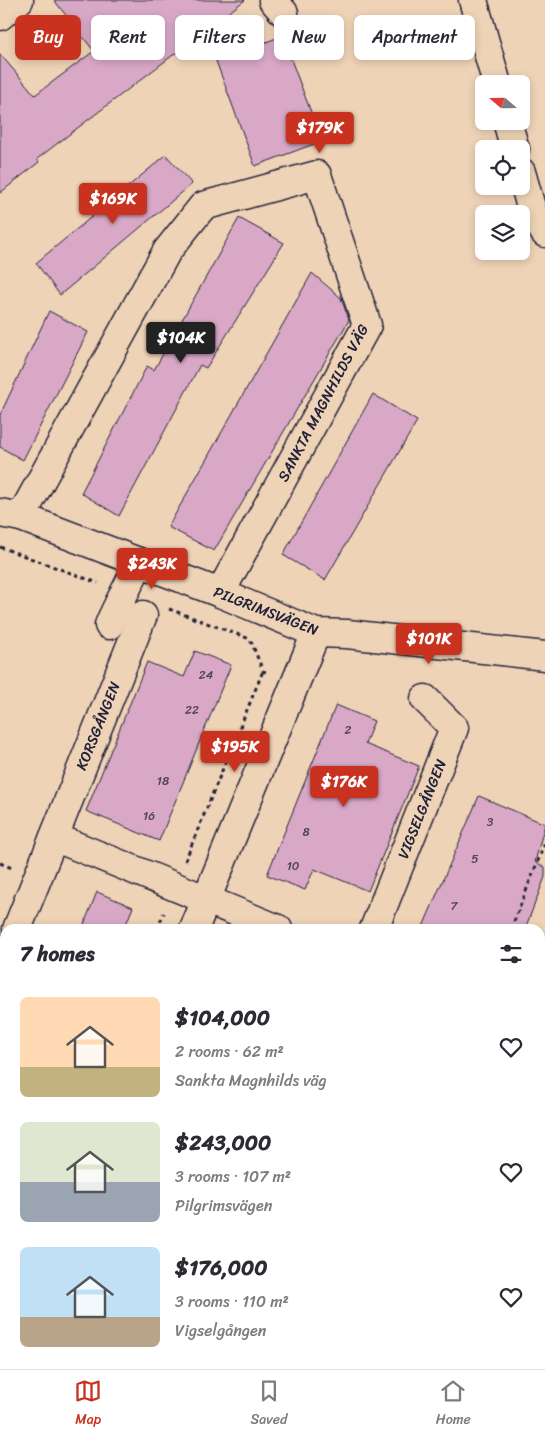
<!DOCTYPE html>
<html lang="en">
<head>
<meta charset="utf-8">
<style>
	body { margin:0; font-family:Sriracha,sans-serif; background:#f7f7f7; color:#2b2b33; height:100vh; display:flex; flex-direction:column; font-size:19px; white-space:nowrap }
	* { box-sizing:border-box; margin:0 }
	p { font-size:16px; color:#7c7c81 }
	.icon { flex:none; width:28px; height:28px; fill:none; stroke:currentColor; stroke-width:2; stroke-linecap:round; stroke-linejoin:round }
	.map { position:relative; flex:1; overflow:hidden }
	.panel { position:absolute; left:0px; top:924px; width:545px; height:446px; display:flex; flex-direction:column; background:#fff; border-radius:15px 15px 0 0; box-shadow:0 2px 8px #0003 }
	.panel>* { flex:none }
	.top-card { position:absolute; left:15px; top:15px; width:515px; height:45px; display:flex; gap:10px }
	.needle { width:32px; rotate:290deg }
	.fabs { position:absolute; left:475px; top:75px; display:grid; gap:10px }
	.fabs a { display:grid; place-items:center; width:55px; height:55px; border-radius:8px; background:#fff; box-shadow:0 2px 8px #0003; font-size:25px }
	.price { position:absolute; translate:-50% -42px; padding:0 11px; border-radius:5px; background:#c8321e; color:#fff; font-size:16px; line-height:32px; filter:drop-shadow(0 1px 2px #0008) }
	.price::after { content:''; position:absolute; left:50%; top:30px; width:15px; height:11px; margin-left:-8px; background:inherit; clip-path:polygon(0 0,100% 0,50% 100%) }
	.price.selected { background:#222; color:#fff }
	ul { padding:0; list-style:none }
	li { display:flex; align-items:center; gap:15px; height:125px; padding:0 20px }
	li span { display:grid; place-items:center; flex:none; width:140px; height:100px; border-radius:8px; color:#555 }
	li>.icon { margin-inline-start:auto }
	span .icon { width:60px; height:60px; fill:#fffc; stroke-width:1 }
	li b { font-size:21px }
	h2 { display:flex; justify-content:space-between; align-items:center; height:60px; padding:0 20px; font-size:21px }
	.tag { padding:0 18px; border-radius:8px; background:#fff; box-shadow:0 2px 8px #0003; font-size:18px; line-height:45px }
	.tag.selected { background:#c8321e; color:#fff }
	.dock { display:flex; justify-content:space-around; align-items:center; height:70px; border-top:1px solid #e1e1e2; background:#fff; font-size:14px; color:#7c7c81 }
	.dock a { display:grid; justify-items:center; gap:2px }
	.dock .selected { color:#c8321e }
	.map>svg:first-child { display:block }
	.building { fill:#d9a8c7; stroke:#22223b }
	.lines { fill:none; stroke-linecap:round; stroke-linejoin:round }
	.minor-casing { stroke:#22223b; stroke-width:31 }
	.path { stroke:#22223b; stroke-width:3; stroke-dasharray:4 4; stroke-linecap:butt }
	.minor { stroke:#efd3b6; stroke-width:28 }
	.labels { text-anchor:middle; stroke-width:4; stroke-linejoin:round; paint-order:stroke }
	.number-label { font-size:12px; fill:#50445e }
	.street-label { font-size:15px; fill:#22223b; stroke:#efd3b6 }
</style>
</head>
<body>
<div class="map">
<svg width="545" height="1369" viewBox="0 0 545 1369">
	<rect width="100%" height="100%" fill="#efd3b6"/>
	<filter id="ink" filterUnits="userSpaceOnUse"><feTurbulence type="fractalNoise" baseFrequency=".02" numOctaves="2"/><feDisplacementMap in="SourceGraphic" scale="10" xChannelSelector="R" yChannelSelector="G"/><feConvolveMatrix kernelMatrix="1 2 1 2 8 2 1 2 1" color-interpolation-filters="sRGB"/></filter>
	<g filter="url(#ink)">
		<g class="building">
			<path d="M 54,0 L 245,0 L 37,159 L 39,162 L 0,193 L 0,54 L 35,95 L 94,51 Z"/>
			<path d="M 282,36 L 322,141 L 255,166 L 216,61 Z"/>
			<path d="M 166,155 L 192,184 L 60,295 L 36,263 Z"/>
			<path d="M 239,218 L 284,243 L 206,368 L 200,365 L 119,516 L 81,493 L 147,366 L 154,370 Z"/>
			<path d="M 312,273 L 341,298 L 349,320 L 214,551 L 168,527 Z"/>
			<path d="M 49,311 L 88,332 L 23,460 L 0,447 L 0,415 Z"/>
			<path d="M 373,394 L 417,421 L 325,580 L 283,555 Z"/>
			<path d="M 195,651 L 231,665 L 159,841 L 86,811 L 147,662 L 184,677 Z"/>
			<path d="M 336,705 L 374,721 L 365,744 L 419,766 L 368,891 L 314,869 L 305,890 L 267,875 Z"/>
			<path d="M 479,796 L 545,824 L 535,862 L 545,867 L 545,877 L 525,929 L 422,929 Z"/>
			<path d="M 97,892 L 133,907 L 124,929 L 82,929 Z"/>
		</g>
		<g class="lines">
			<g class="minor-casing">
				<g id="minor">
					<path d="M 273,0 L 284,13"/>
					<path d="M 473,0 L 497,84"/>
					<path d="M 0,16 L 19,0"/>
					<path d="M 507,121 L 515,149"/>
					<path d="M 521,172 L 533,214 L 545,233"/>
					<path d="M 0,513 L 21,517 L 220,593 L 316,633 L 347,634 L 545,656"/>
					<path d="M 21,517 L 167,251 L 203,206 L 317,175 L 367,325 L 220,593"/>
					<path d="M 109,625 C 118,603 130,584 139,562"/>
					<path d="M 54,837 L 278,929"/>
					<path d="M 17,929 L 143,615"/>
					<path d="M 194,929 L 316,633"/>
					<path d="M 374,929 L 454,728 L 425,699"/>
					<path d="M 0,970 L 5,958"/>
					<path d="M 540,1034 L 545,1036"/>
					<path d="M 0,1179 L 5,1181"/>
					<path d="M 540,1247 L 545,1236"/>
					<path d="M 84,1365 L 85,1369"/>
					<path d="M 250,1365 L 250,1369"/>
					<path d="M 401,1365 L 410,1369"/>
					<path d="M 488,1369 L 490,1365"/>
				</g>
			</g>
			<g class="path">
				<path d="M 0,547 L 98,583"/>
				<path d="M 169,609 L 250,639 L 263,671 L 268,673"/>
				<path d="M 185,861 L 263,671"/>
				<path d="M 0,863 L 12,868"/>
				<path d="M 157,929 L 164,913"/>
				<path d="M 511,929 L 545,843"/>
				<path d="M 540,1194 L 545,1196"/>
				<path d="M 0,1317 L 5,1305"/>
				<path d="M 48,1365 L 49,1369"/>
				<path d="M 358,1365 L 358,1369"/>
			</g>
			<use href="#minor" class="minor"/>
		</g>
	</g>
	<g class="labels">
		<g class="number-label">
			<text x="206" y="679">24</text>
			<text x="192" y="714">22</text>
			<text x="348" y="734">2</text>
			<text x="163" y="785">18</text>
			<text x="149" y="820">16</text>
			<text x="490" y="826">3</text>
			<text x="306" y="836">8</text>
			<text x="475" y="863">5</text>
			<text x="293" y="870">10</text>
			<text x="454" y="910">7</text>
		</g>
		<g class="street-label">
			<text transform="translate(323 403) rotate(-62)" y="5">SANKTA MAGNHILDS VÄG</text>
			<text transform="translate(266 611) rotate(21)" y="5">PILGRIMSVÄGEN</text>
			<text transform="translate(98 726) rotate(-68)" y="5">KORSGÅNGEN</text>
			<text transform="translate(422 809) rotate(-68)" y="5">VIGSELGÅNGEN</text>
		</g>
	</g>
</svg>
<div class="fabs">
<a><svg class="needle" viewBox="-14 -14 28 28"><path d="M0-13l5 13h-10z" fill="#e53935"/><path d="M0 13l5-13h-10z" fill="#7c7c81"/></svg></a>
<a><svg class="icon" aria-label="locate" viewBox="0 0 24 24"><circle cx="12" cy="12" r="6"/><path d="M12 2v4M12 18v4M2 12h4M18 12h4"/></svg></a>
<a><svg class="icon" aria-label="layers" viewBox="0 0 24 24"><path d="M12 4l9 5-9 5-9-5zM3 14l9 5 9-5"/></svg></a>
</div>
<b class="price" style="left:320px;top:154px">$179K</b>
<b class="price" style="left:113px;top:225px">$169K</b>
<b class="price selected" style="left:181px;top:364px">$104K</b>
<b class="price" style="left:152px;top:590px">$243K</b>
<b class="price" style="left:429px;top:665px">$101K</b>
<b class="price" style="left:235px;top:773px">$195K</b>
<b class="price" style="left:344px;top:808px">$176K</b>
<div class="top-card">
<a class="tag selected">Buy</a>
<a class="tag">Rent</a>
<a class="tag">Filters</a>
<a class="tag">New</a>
<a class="tag">Apartment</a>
</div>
<section class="panel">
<h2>7 homes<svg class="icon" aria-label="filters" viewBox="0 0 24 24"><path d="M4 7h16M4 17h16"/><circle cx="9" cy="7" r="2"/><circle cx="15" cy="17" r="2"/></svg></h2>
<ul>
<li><span style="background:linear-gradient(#ffd9b3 70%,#c2b280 0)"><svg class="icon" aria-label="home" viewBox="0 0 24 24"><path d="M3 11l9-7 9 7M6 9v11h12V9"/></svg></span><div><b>$104,000</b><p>2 rooms · 62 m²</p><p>Sankta Magnhilds väg</p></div><svg class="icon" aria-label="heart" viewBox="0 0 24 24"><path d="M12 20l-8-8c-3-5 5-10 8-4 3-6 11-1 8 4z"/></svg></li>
<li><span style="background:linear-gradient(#dfe7d0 60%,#9aa5b1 0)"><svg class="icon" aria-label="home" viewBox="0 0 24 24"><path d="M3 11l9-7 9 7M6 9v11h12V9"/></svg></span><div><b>$243,000</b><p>3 rooms · 107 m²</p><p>Pilgrimsvägen</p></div><svg class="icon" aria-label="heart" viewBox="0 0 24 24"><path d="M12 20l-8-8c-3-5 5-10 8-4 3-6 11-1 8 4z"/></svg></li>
<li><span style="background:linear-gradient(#bfe0f5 70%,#b9a48a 0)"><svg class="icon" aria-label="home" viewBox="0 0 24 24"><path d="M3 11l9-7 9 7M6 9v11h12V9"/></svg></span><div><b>$176,000</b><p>3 rooms · 110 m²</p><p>Vigselgången</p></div><svg class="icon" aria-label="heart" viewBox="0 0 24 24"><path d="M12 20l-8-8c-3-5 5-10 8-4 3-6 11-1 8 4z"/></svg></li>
</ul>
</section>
</div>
<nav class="dock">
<a class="selected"><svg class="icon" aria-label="map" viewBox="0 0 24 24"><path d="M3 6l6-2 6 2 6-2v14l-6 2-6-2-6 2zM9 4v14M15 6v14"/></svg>Map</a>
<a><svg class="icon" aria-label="saved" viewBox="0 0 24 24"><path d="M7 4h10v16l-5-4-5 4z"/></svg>Saved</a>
<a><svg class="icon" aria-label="home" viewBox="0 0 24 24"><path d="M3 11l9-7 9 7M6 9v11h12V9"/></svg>Home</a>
</nav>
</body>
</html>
